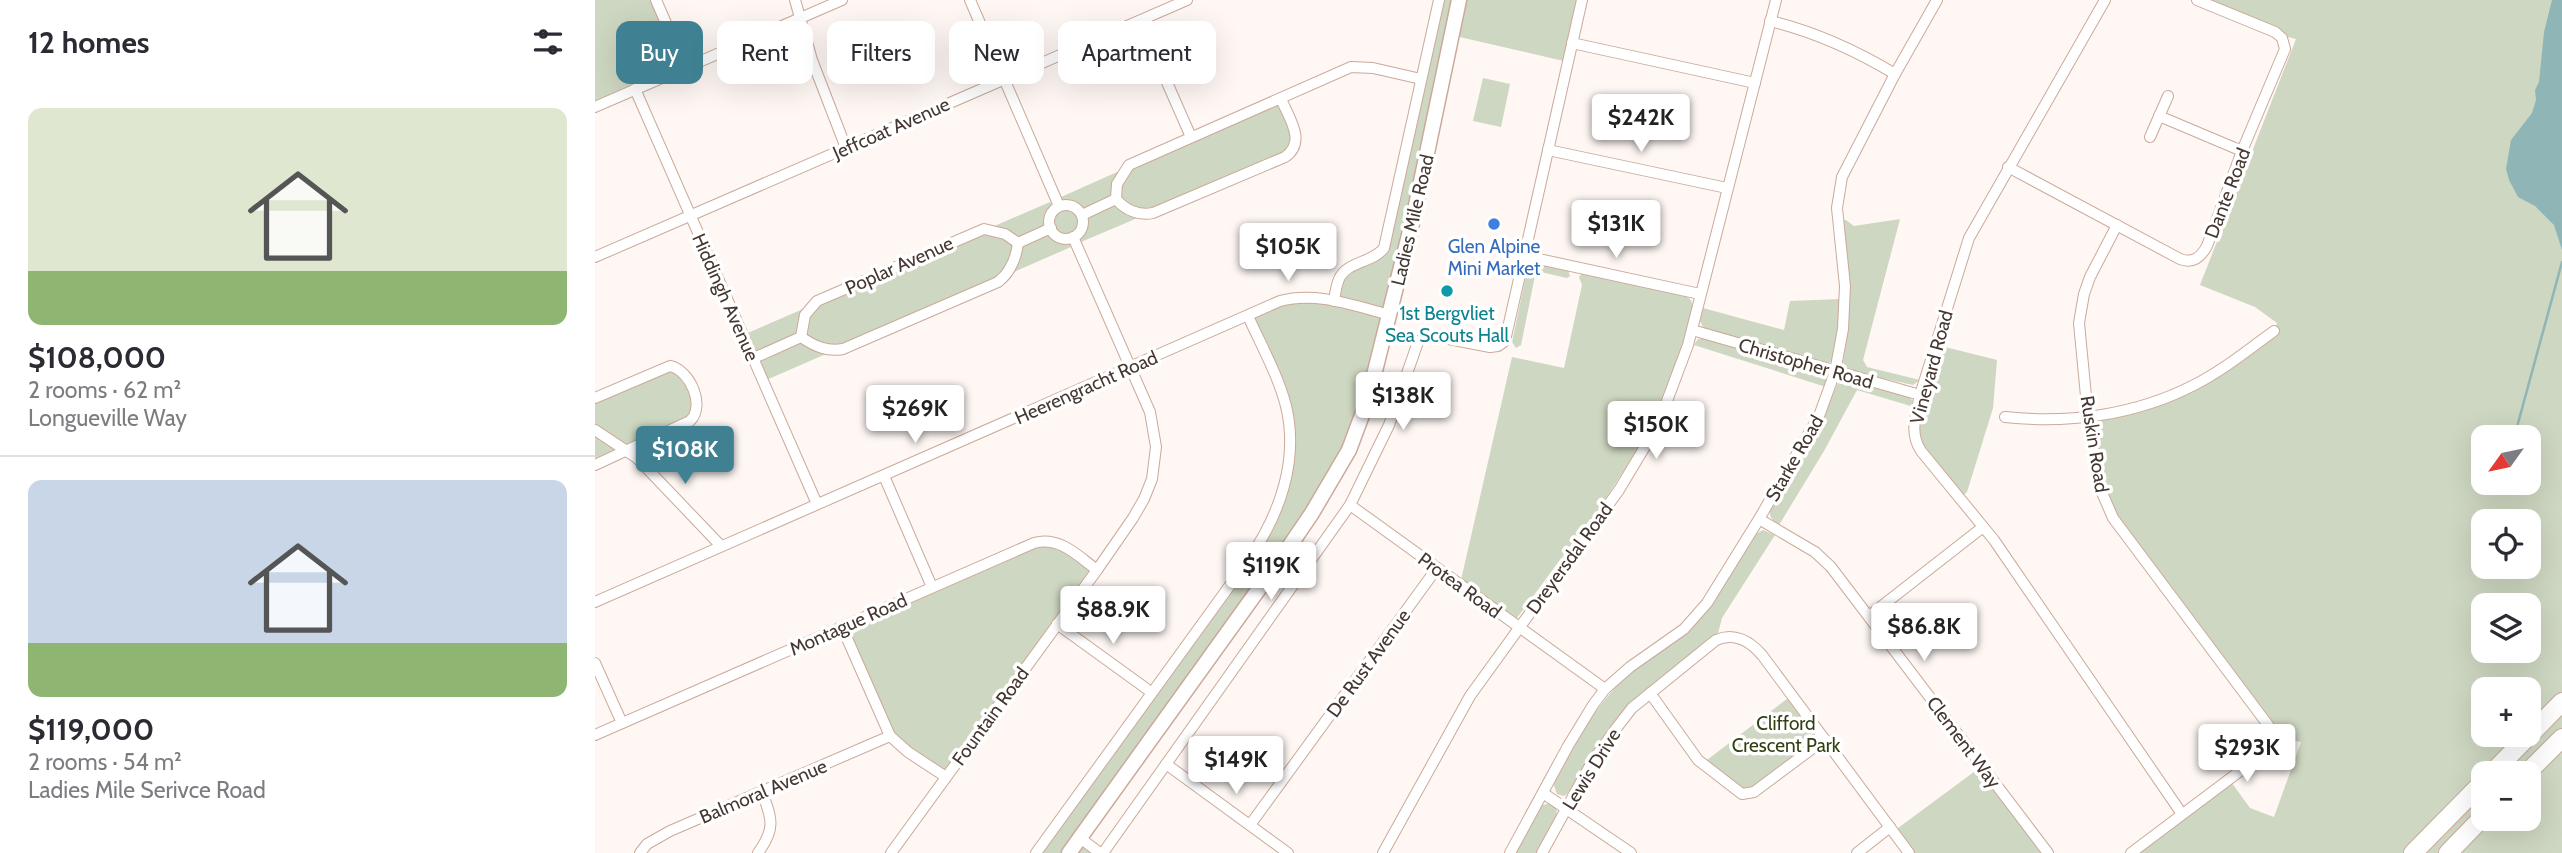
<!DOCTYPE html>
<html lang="en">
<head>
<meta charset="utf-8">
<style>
	body { margin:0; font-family:Cabin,sans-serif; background:#f7f7f7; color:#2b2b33; height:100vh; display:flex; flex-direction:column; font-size:26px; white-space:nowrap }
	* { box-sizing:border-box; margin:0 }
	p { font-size:23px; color:#7c7c81 }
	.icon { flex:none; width:38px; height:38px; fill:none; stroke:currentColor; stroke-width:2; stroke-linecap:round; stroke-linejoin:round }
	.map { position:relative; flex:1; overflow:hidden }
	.details { display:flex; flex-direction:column; background:#fff; width:595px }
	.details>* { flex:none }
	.hud { position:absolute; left:21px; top:21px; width:665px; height:63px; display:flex; gap:14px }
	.needle { width:46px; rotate:237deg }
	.tools { position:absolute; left:1876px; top:425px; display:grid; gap:14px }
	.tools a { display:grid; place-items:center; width:70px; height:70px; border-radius:14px; background:#fff; box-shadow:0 7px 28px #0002; font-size:35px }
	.price { position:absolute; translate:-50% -60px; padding:0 16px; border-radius:7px; background:#fff; color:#222; font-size:23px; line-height:46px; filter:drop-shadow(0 2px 4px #0008) }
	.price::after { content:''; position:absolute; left:50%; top:42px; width:21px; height:16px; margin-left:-10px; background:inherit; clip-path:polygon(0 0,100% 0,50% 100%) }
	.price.selected { background:#3f8192; color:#fff }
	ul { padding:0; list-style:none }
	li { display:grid; align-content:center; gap:14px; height:371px; padding:0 28px }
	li+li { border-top:2px solid #e1e1e2 }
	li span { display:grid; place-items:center; height:217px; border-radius:14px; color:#555 }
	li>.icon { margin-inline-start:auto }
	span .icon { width:126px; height:126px; fill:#fffc; stroke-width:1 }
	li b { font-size:30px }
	h2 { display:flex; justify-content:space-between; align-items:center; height:84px; padding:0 28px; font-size:30px }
	.chip { padding:0 24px; border-radius:14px; background:#fff; box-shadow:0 7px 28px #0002; font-size:24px; line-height:63px }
	.chip.selected { background:#3f8192; color:#fff }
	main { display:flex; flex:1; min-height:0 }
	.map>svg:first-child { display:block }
	.green { fill:#ced7c1; fill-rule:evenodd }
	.water { fill:#90b5b6 }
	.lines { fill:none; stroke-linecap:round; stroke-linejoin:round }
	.stream { stroke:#90b5b6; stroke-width:2.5 }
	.street-casing { stroke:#cba99a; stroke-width:12 }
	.secondary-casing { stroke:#cba99a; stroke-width:17 }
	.highway-casing { stroke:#cba99a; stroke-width:20 }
	.street { stroke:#fff; stroke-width:10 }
	.secondary { stroke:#fff; stroke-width:14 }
	.highway { stroke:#fff; stroke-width:18 }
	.shop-dot { fill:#3f7fe0; stroke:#fff; stroke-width:2.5 }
	.culture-dot { fill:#0f9aa8; stroke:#fff; stroke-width:2.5 }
	.labels { text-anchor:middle; stroke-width:7; stroke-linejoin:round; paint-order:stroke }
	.street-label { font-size:19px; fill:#453731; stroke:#fff }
	.shop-label { font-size:19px; fill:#366cbe; stroke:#fff }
	.culture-label { font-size:19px; fill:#0d838f; stroke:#fff }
	.park-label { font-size:19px; fill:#314013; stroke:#fff }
</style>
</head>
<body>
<main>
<section class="details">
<h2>12 homes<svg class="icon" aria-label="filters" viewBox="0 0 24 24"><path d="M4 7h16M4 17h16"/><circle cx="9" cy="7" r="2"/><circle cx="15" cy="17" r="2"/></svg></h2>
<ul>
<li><span style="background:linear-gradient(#dfe7d0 75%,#8fb573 0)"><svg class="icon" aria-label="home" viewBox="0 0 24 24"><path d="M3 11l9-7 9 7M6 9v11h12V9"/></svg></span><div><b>$108,000</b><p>2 rooms · 62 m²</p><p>Longueville Way</p></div></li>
<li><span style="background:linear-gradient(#c9d6e8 75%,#8fb573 0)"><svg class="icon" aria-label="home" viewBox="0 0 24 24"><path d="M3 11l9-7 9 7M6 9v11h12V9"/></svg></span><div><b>$119,000</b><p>2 rooms · 54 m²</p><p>Ladies Mile Serivce Road</p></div></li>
</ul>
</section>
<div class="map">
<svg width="1967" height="853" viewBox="0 0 1967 853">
	<rect width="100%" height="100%" fill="#fef7f4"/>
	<g class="green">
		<path d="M 0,0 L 61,0 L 90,67 L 0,107 Z"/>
		<path d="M 844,0 L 987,0 L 973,62 L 856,35 L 819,215 L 754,450 L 485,838 L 505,853 L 441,853 L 654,559 L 691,479 L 691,407 L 653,316 L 685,301 L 738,301 L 744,278 L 785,254 Z"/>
		<path d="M 1605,0 L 1967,0 L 1967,853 L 1536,853 L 1634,779 L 1655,808 L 1679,817 L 1706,742 L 1685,738 L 1517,514 L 1506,488 L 1496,417 L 1591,389 L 1679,331 L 1682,323 L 1660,307 L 1605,285 L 1701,39 L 1685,35 ZM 1888,438 L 1934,438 L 1934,483 L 1888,483 ZM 1888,522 L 1934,522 L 1934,567 L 1888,567 ZM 1888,606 L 1934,606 L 1934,651 L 1888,651 ZM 1888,690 L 1934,690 L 1934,735 L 1888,735 ZM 1888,774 L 1934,774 L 1934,819 L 1888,819 Z"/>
		<path d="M 888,78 L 915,84 L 906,127 L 878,121 Z"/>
		<path d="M 686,99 L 700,132 L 696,153 L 486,242 L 483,234 L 473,238 L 476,247 L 169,381 L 148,335 L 455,202 L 459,209 L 469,205 L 466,197 Z"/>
		<path d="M 1305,219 L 1268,360 L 1272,367 L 1325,380 L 1318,385 L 1254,371 L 1248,363 C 1256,314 1252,269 1247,220 L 1251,220 L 1259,226 Z"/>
		<path d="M 941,263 L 973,270 L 975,276 L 972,278 L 941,271 L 926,345 L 921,348 L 917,342 L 932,271 Z"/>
		<path d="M 987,273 L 1090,295 L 1096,300 L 1098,307 L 1078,382 L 1060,422 L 1013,495 L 922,618 L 866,580 L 917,357 L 969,368 L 987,285 L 984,277 Z"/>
		<path d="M 1246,299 L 1245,328 L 1238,360 L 1233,364 L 1109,329 L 1105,321 L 1108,308 L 1189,330 L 1195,301 Z"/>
		<path d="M 1103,339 L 1112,339 L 1228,372 L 1233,381 L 1231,387 L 1099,345 Z"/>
		<path d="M 1342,345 L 1402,360 L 1398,408 L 1372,492 L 1365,498 L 1323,445 L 1319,425 Z"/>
		<path d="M 82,368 L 101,397 L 100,417 L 0,465 L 0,398 Z"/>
		<path d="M 1251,379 L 1314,397 L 1317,400 L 1319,407 L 1262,390 L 1229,451 L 1184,525 C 1176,520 1173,516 1176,506 L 1228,417 L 1242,385 L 1244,381 Z"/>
		<path d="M 1168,530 L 1180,535 L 1127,618 L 1123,633 L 1032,706 L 992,761 L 974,793 L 969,796 L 962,794 L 958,783 C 979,745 999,707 1031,677 C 1053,658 1079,645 1099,625 C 1124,600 1140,564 1159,535 Z"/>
		<path d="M 449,540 L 502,570 L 351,777 L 303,744 L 247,627 Z"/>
		<path d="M 1197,695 L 1230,739 L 1157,793 L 1148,794 L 1108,763 Z"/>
		<path d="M 1387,766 L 1453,853 L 1316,853 L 1299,831 Z"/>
		<path d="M 955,803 L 961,807 L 962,815 L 941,853 L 920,853 L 945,806 Z"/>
	</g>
	<path class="water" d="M 1957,0 L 1967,0 L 1967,250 L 1959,225 L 1940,206 L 1923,197 L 1914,180 L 1911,169 L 1916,140 L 1937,113 L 1941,100 L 1940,90 L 1944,82 L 1949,32 Z"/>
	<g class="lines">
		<g class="stream">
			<path d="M 1919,438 L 1967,262"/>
			<path d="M 1906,487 L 1907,483"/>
		</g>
		<g class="street-casing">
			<g id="street">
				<path d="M 61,0 L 90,67"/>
				<path d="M 200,0 L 217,60 L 251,148"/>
				<path d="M 375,0 L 464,206"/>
				<path d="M 1510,0 L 1374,238 L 1325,395 C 1321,415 1314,433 1326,451 L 1399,540 L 1587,814"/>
				<path d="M 545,21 L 596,137"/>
				<path d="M 1175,21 C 1221,32 1260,50 1300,74"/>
				<path d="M 977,43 L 1160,83"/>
				<path d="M 40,89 L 222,504"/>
				<path d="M 686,99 C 694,118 712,142 690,157 L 558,213 C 544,216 530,210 521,199 L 522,184 L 534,165 L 756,67 L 778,68 L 826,79"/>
				<path d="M 0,107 L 247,0"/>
				<path d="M 1564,116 L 1647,151"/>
				<path d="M 1555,137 L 1573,96"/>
				<path d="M 953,150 L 1132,188"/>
				<path d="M 1413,167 L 1585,259 C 1598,264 1606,257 1612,246 L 1647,151 L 1690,49 L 1687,38 L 1680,32 L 1602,0"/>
				<circle cx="471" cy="222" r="17"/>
				<path d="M 487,215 L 521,199"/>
				<path d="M 1522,225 L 1495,277 L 1489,294 L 1484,323 L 1493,417 L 1505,488 L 1518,518 L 1685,741 L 1536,853"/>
				<path d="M 389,229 L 410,234 L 423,243 C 421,259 416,272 403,282 L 248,349 C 232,352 219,346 206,337 L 210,315 L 222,301 Z"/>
				<path d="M 423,243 L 456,228"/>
				<path d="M 930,256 L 1105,294"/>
				<path d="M 0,257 L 592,0"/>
				<path d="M 739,301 C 740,294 741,286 744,279 C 752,261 778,263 789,248 L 844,0"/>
				<path d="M 1097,330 L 1325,395"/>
				<path d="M 159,358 L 206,337"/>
				<path d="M 0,398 L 75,366 C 95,370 111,406 95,421 L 0,465"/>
				<path d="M 1410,417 C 1474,424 1541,415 1599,385 C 1627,371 1653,350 1679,331"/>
				<path d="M 0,430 L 42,458 L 126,546"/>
				<path d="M 289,476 L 337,587"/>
				<path d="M 755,505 L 1010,689"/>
				<path d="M 1164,519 L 1220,552 L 1236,567 L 1453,853"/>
				<path d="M 0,602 L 685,301 C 722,291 759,306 795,315"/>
				<path d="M 1274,616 L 1388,527"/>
				<path d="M 462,624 L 556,692"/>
				<path d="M 247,627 L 295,736 L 313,752 L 351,777"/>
				<path d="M 0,663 L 27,723"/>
				<path d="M 1055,693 L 1103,760 L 1147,794 L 1159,792 L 1230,739"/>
				<path d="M 0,735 L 439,543 C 465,536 483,556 502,570"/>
				<path d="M 571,764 L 693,853"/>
				<path d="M 948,793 L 1036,853"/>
				<path d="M 655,825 L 842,568"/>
				<path d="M 485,838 L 505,853"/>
				<path d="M 45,853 L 52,844 L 75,831 L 295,736"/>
				<path d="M 163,853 C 181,828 177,819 167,792"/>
				<path d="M 296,853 L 502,570 L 538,518 L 549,499 L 557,479 L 561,447 L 555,412 L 478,237"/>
				<path d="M 441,853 L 654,559 C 685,514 704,460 691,406 C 683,375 666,345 653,316"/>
				<path d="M 508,853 L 755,505 L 794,425 L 823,342 L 833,335 L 895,347 L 903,346 L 910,341 L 987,0"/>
				<path d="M 788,853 L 875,696 L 1024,490 L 1063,425 L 1093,345 L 1181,0"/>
				<path d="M 915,853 L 973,746 L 998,705 L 1010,689 L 1035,667 L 1089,629 L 1112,603 L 1164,519 L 1224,416 L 1240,372 L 1248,329 L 1250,286 L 1242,208 L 1247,177 L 1300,74 L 1342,0"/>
				<path d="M 947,853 L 997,762 L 1023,726 L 1037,708 L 1121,640 C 1139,632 1155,641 1167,655 L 1314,853"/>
				<path d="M 1262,853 L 1295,827"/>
			</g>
		</g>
		<g class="secondary-casing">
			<path id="secondary" d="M 474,853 L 694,547 L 717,513 L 754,450 L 773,399 L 819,215 L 864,0"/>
		</g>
		<g class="highway-casing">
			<g id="highway">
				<path d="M 1896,774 L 1967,702"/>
				<path d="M 1931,774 L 1967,738"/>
				<path d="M 1818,853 L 1888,782"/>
				<path d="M 1853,853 L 1888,817"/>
			</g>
		</g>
		<use href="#street" class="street"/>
		<use href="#secondary" class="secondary"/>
		<use href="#highway" class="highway"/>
	</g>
	<circle class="shop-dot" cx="899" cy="224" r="7"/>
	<circle class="culture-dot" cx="852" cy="291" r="7"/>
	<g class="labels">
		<g class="street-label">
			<text transform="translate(296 128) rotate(-24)" y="7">Jeffcoat Avenue</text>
			<text transform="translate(1632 193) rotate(-69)" y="7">Dante Road</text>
			<text transform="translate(817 220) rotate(-77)" y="7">Ladies Mile Road</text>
			<text transform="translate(304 265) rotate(-24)" y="7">Poplar Avenue</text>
			<text transform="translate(131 297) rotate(66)" y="7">Hiddingh Avenue</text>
			<text transform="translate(1211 363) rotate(16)" y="7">Christopher Road</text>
			<text transform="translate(1336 367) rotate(-75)" y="7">Vineyard Road</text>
			<text transform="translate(491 387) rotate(-24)" y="7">Heerengracht Road</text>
			<text transform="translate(1500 444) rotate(81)" y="7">Ruskin Road</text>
			<text transform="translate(1199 458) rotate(-60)" y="7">Starke Road</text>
			<text transform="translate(974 558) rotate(-54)" y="7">Dreyersdal Road</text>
			<text transform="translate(865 585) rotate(36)" y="7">Protea Road</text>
			<text transform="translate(253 624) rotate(-24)" y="7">Montague Road</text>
			<text transform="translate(773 663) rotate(-54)" y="7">De Rust Avenue</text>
			<text transform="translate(395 716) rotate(-54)" y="7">Fountain Road</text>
			<text transform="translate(1369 742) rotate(53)" y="7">Clement Way</text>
			<text transform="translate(996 769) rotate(-58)" y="7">Lewis Drive</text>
			<text transform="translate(168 791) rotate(-23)" y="7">Balmoral Avenue</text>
		</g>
		<g class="shop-label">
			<text x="899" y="253">Glen Alpine<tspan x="899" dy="22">Mini Market</tspan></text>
		</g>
		<g class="culture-label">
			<text x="852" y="320">1st Bergvliet<tspan x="852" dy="22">Sea Scouts Hall</tspan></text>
		</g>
		<g class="park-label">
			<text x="1191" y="730">Clifford<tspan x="1191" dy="22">Crescent Park</tspan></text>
		</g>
	</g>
</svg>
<div class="tools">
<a><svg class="needle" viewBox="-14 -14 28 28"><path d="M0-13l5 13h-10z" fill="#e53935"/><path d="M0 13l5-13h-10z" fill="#7c7c81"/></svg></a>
<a><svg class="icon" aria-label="locate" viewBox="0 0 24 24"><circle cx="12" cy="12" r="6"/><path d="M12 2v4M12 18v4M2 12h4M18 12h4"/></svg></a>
<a><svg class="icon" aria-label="layers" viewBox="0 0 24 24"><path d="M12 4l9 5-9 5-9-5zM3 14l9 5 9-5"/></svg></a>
<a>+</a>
<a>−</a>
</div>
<b class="price" style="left:1046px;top:154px">$242K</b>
<b class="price" style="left:1021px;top:260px">$131K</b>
<b class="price" style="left:693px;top:283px">$105K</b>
<b class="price" style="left:808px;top:432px">$138K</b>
<b class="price" style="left:320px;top:445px">$269K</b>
<b class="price" style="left:1061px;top:461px">$150K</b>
<b class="price selected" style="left:90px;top:486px">$108K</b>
<b class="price" style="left:676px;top:602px">$119K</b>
<b class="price" style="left:518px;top:646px">$88.9K</b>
<b class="price" style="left:1329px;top:663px">$86.8K</b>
<b class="price" style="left:1652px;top:784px">$293K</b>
<b class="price" style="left:641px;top:796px">$149K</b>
<div class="hud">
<a class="chip selected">Buy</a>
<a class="chip">Rent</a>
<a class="chip">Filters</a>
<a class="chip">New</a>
<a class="chip">Apartment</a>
</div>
</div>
</main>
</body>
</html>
